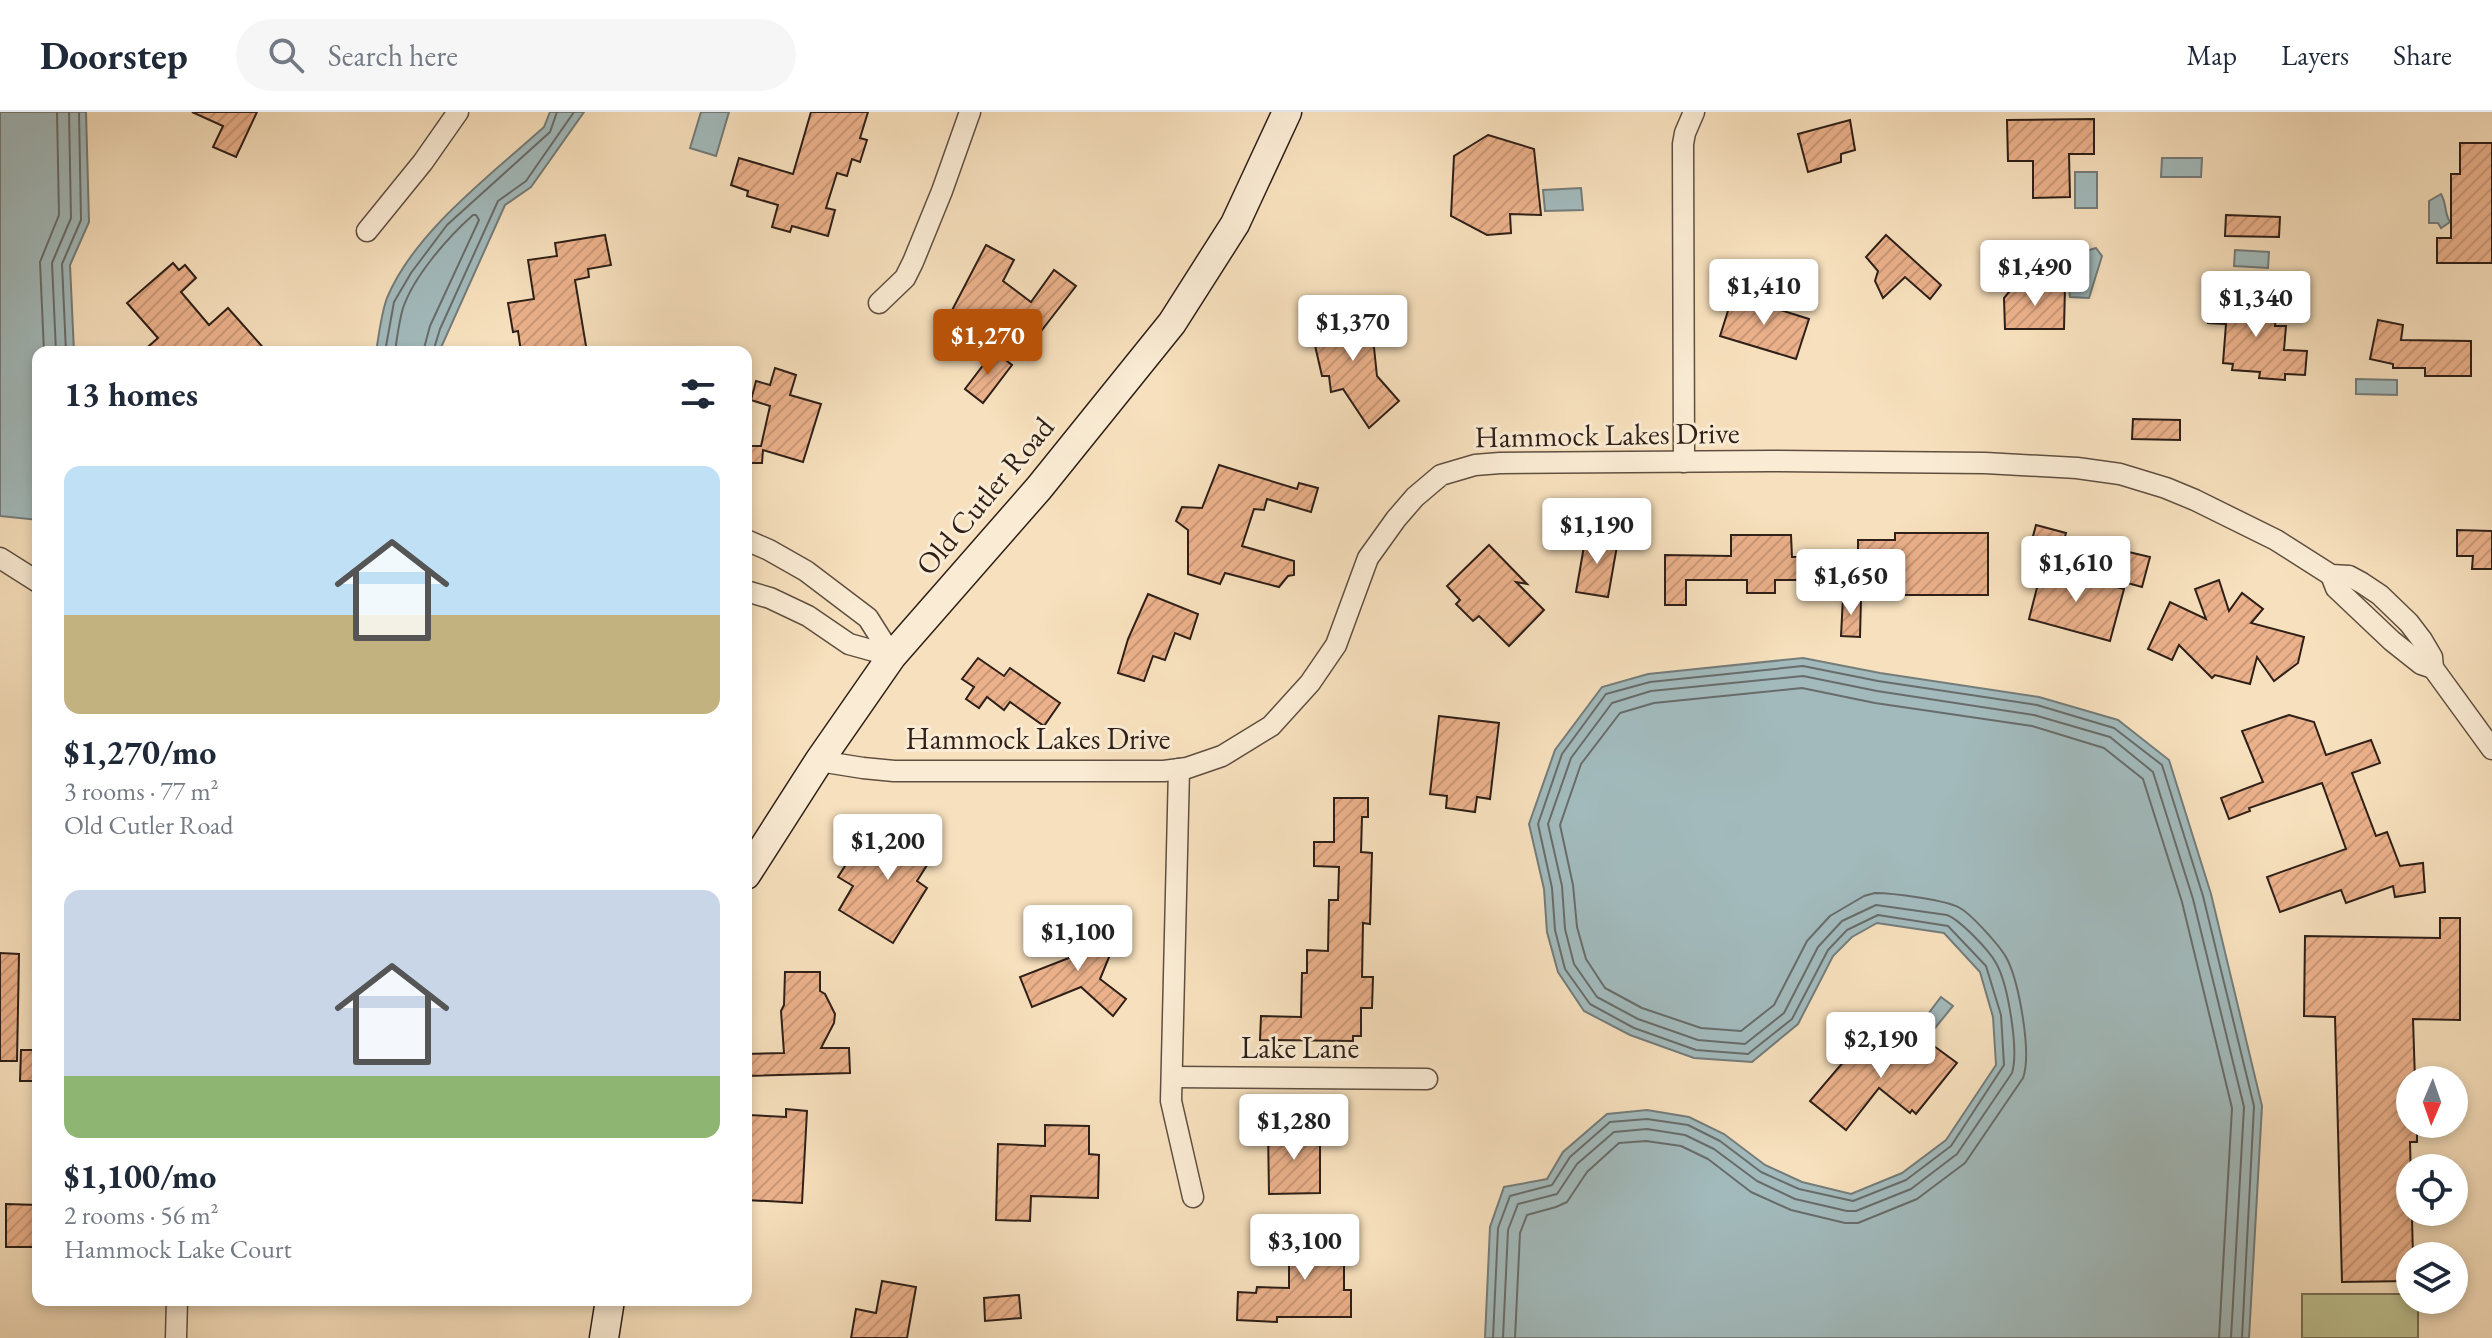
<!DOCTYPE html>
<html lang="en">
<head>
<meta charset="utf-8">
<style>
	body { margin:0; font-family:"EB Garamond",serif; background:#f6f6f7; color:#1f2937; height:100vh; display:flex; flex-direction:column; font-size:30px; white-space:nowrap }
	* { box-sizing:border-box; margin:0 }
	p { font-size:26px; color:#747a83 }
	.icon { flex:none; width:44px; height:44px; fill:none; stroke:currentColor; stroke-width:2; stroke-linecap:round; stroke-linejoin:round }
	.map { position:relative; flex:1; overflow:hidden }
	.details { position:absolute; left:32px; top:234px; width:720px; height:960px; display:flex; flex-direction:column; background:#fff; border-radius:16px; box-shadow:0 4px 12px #0003 }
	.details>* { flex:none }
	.needle { width:52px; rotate:182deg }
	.fabs { position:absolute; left:2396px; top:954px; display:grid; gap:16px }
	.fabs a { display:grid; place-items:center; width:72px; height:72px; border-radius:50%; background:#fff; box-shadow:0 4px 12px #0003; font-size:40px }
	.price { position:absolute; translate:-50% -68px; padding:0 18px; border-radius:8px; background:#fff; color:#222; font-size:26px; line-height:52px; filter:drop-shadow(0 2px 4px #0008) }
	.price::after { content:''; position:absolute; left:50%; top:48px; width:24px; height:18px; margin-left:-12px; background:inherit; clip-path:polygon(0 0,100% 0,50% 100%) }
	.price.on { background:#b45309; color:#fff }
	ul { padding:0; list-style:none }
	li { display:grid; align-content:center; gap:16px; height:424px; padding:0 32px }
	li span { display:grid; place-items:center; height:248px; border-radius:16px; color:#555 }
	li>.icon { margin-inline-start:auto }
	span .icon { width:144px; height:144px; fill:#fffc; stroke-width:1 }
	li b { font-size:34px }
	h2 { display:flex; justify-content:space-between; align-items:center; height:96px; padding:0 32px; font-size:34px }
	header { display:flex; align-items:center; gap:48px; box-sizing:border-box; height:112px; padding:0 40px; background:#fff; border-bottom:2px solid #e0e1e3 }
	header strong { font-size:38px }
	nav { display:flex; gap:44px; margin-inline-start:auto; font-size:28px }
	.search { width:560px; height:72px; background:#f6f6f7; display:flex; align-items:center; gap:20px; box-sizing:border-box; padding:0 28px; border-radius:44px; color:#747a83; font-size:30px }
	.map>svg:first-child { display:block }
	.pitch { fill:#bec290; stroke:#767054; stroke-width:2 }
	.water { fill:#a2babc; stroke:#747c7a; stroke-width:2 }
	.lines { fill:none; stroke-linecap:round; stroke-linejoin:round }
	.shore { stroke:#686c6a; stroke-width:2 }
	.building { fill:url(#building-hatch); stroke:#2e1f18; stroke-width:2 }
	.minor-casing { stroke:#604f41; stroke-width:23 }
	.secondary-casing { stroke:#2e1f18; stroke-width:31 }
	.minor { stroke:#faebd4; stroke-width:20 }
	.secondary { stroke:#faebd4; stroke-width:28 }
	.labels { text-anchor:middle; stroke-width:6; stroke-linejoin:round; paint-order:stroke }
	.street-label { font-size:30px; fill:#2e1f18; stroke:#faebd4 }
</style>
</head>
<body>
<header>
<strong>Doorstep</strong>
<div class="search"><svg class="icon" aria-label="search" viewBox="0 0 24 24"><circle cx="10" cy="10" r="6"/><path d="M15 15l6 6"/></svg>Search here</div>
<nav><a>Map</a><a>Layers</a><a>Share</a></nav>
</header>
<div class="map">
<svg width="2492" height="1226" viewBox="0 0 2492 1226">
	<defs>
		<pattern id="building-hatch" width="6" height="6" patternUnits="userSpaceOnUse" patternTransform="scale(2)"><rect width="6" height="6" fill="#ebb18b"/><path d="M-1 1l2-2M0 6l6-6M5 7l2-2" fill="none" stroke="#ca9877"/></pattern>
	</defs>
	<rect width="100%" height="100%" fill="#f7e0bd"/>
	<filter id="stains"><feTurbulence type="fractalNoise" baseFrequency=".0025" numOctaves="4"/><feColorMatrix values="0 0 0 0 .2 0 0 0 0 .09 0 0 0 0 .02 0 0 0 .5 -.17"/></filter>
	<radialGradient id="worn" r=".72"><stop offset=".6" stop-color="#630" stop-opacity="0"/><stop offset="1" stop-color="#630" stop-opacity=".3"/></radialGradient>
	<path class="pitch" d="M 2302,1182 L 2410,1182 L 2410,1188 L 2418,1188 L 2418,1226 L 2302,1226 Z"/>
	<g class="water">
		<path d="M 0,0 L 86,0 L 89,110 L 70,153 L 74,240 L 38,240 L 38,408 L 0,404 Z"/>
		<path d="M 550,0 L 584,0 L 531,75 L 505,93 L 439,240 L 376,240 C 379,223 381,202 387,186 C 414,120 492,62 544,15 Z"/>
		<path d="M 701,0 L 729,0 L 716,44 L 690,36 Z"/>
		<path d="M 2162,46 L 2202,46 L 2201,65 L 2161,65 Z"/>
		<rect x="2075" y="60" width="22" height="36"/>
		<path d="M 1581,76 L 1583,98 L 1545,99 L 1543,78 Z"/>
		<path d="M 2441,82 C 2447,92 2444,101 2450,110 L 2441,116 L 2438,111 L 2429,111 L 2429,89 Z"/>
		<path d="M 2096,136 L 2102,144 L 2089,186 L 2070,185 L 2068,163 L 2071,147 L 2080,141 Z"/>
		<path d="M 2235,138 L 2269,140 L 2268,156 L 2234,154 Z"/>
		<path d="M 2356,267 L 2397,268 L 2397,283 L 2356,282 Z"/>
		<path d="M 1803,546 L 1880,561 L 2039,585 L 2118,608 L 2169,648 L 2211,782 L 2262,994 L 2249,1226 L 1485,1226 L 1490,1115 L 1504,1075 L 1547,1067 L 1563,1040 L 1607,1002 L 1647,998 L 1689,1005 L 1724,1022 L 1765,1053 L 1802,1070 L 1851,1082 L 1902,1061 L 1946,1028 L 1996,953 L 1993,905 L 1980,860 L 1944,821 L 1877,811 L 1852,825 L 1833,844 L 1798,912 L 1752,950 L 1694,946 L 1630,923 L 1584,899 L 1558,860 L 1547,820 L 1544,777 L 1529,712 L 1555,638 L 1602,575 L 1648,562 Z"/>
		<path d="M 1941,885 L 1953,894 L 1935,916 L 1922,910 Z"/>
	</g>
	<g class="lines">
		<g class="shore">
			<path d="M 44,240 L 40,150 L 59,103 L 57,0"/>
			<path d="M 56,240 L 52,151 L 71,106 L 69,0"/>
			<path d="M 66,240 L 62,152 L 81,108 L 79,0"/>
			<path d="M 385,240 L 394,190 L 411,161 L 447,113 L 550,20 L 557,0"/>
			<path d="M 395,240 C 397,225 399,210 403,196 C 414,164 448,125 473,103 L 476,103 L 479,108 L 430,214 L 423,240"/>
			<path d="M 433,240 L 440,217 L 498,89 L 526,69 L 574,0"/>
			<path d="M 1493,1226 L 1498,1116 L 1510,1084 L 1552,1073 L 1570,1045 L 1610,1010 L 1647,1007 L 1688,1013 L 1720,1029 L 1761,1060 L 1799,1077 L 1853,1089 L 1906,1068 L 1951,1034 L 2004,953 L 2001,903 L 1986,854 L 1948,814 L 1878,803 L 1847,818 L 1828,838 L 1792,907 L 1748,942 L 1696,938 L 1634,916 L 1590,892 L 1565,857 L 1555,818 L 1552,776 L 1538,712 L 1562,642 L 1606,582 L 1650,570 L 1803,554 L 1878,569 L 2037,593 L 2114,616 L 2162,653 L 2203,784 L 2254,994 L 2242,1226"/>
			<path d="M 1503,1226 L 1508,1118 L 1518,1092 L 1557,1082 L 1577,1052 L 1614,1020 L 1647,1017 L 1685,1023 L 1714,1037 L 1757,1069 L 1795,1087 L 1847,1099 L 1856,1099 L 1911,1077 L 1957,1042 L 2012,961 C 2019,938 2008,872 1996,851 C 1989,838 1960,808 1947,803 L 1876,793 L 1842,809 L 1818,835 L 1784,901 L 1745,932 L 1698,928 L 1638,907 L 1597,885 L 1574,852 L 1565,817 L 1562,774 L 1548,712 L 1571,646 L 1612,591 L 1651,579 L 1803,564 L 1877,579 L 2034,603 L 2110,625 L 2153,660 L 2193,787 L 2244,995 L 2231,1226"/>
			<path d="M 1515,1226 L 1520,1121 L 1527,1103 L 1556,1095 L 1567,1090 L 1587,1060 L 1619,1031 L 1646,1029 L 1681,1034 L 1708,1047 L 1751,1080 L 1791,1098 L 1845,1111 L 1858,1111 L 1917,1087 L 1965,1051 L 2023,966 C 2032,941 2019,869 2006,845 C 1999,833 1972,803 1960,796 C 1947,788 1892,781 1875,781 L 1864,784 L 1830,804 L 1807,829 L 1774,893 L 1741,919 L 1701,916 L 1642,896 L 1605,876 L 1586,847 L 1577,815 L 1573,773 L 1560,713 L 1581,652 L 1620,601 L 1654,591 L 1802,576 L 1875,591 L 2032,614 L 2104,636 L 2143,667 L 2182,790 L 2232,996 L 2219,1226"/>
		</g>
	</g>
	<g class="building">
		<path d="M 192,0 L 257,0 L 236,45 L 213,35 L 223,14 Z"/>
		<path d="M 811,0 L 868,0 L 860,26 L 867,28 L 860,50 L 852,47 L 847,64 L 837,61 L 826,96 L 835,98 L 828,124 L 792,114 L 790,120 L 772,115 L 778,93 L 747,84 L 748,79 L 731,73 L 739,46 L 793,62 Z"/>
		<path d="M 2094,7 L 2094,42 L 2069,42 L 2070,85 L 2033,86 L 2033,49 L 2008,49 L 2007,8 Z"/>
		<path d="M 1850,8 L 1855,38 L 1841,42 L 1841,50 L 1808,60 L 1798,22 Z"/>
		<path d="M 1488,23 L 1534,37 L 1541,103 L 1510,102 L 1511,121 L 1487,123 L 1451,104 L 1454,44 Z"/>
		<path d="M 2460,31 L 2492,31 L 2492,151 L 2437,151 L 2437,126 L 2451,126 L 2451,62 L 2460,62 Z"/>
		<path d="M 2226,103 L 2280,105 L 2279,125 L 2225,124 Z"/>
		<path d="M 605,123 L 611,153 L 588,157 L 589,165 L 575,168 L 587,240 L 521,240 L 518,219 L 513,220 L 508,191 L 534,187 L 528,148 L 557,144 L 555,131 Z"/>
		<path d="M 1886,123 L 1941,173 L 1930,187 L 1905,165 L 1883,186 L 1875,169 L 1878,159 L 1866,145 Z"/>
		<path d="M 986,133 L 1014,148 L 1003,169 L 1031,190 L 1054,158 L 1076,174 L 1042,218 L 1029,209 L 1003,243 L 975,217 L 949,204 Z"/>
		<path d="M 173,151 L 179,158 L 185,153 L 196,166 L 181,180 L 209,213 L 228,196 L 267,240 L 142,240 L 158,226 L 127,191 Z"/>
		<path d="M 2065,174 L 2064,217 L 2005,217 L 2004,186 L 2013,175 Z"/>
		<path d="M 1733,183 L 1809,207 L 1796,247 L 1720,224 Z"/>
		<path d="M 2210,187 L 2277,192 L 2275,214 L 2286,214 L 2284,238 L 2307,239 L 2305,263 L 2285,262 L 2285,268 L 2259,266 L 2260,260 L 2232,258 L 2233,252 L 2223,251 L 2226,212 L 2208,211 Z"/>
		<path d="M 1328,196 L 1371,207 L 1377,264 L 1399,289 L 1369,316 L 1343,277 L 1331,280 L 1329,264 L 1322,264 L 1313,225 L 1321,222 L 1319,207 L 1327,205 Z"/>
		<path d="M 2378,208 L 2403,213 L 2401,228 L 2471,229 L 2471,264 L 2425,264 L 2425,256 L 2393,256 L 2393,252 L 2370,247 Z"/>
		<path d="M 994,239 L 1012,253 L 983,291 L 965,277 Z"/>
		<path d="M 775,256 L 796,263 L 790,283 L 821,292 L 803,350 L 763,338 L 762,351 L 746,351 L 746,334 L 761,334 L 770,294 L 751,288 L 756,269 L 770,273 Z"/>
		<path d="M 2133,307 L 2180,308 L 2180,328 L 2132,327 Z"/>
		<path d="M 1219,353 L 1297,377 L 1299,371 L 1318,376 L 1311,400 L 1267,387 L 1264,398 L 1254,397 L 1242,434 L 1294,449 L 1294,463 L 1288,464 L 1279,475 L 1225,461 L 1220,472 L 1188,462 L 1188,418 L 1176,409 L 1182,395 L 1202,396 Z"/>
		<path d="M 2036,413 L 2066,421 L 2058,450 L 2028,443 Z"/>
		<path d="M 2457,418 L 2492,419 L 2492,457 L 2472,457 L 2473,444 L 2457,444 Z"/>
		<path d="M 1895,421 L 1988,421 L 1988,483 L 1897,483 L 1897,476 L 1858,476 L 1858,428 L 1895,428 Z"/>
		<path d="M 1586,423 L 1618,428 L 1608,485 L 1576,480 Z"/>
		<path d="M 1731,423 L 1791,423 L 1792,445 L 1808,445 L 1808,468 L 1775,468 L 1775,481 L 1747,481 L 1747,468 L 1686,468 L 1686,493 L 1665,493 L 1665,443 L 1731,444 Z"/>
		<path d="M 1489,433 L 1527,472 L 1516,470 L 1544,498 L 1509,534 L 1479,504 L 1473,509 L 1456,492 L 1460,488 L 1447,474 Z"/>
		<path d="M 2120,438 L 2150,445 L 2142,475 L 2113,467 Z"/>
		<path d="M 2042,456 L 2124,477 L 2110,529 L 2029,507 Z"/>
		<path d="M 2219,468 L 2229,499 L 2242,481 L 2263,497 L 2251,511 L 2304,525 L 2298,551 L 2274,569 L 2257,545 L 2250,572 L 2215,563 L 2212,566 L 2179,533 L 2172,548 L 2148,537 L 2170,490 L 2206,507 L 2195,477 Z"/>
		<path d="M 1148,482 L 1198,502 L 1190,527 L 1175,521 L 1165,548 L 1153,544 L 1144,569 L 1118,561 L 1128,527 Z"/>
		<path d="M 1843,485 L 1861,486 L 1860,525 L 1841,524 Z"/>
		<path d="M 978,546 L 1004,564 L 1010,556 L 1060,591 L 1044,614 L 1010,590 L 1004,598 L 987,585 L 979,596 L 966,587 L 974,575 L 962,567 Z"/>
		<path d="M 2289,603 L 2314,610 L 2326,643 L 2371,628 L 2380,651 L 2352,661 L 2376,724 L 2387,720 L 2400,754 L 2423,751 L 2425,780 L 2395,785 L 2393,774 L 2346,791 L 2341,778 L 2280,800 L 2267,765 L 2346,737 L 2322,671 L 2249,696 L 2250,699 L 2229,707 L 2221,686 L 2263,670 L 2242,619 Z"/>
		<path d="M 1439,604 L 1499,611 L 1490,687 L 1477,685 L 1475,700 L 1446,696 L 1447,684 L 1430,682 Z"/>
		<path d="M 1334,686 L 1368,686 L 1368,705 L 1362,705 L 1361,740 L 1372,741 L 1370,812 L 1363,811 L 1362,865 L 1373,865 L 1372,896 L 1361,896 L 1361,924 L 1353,924 L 1353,929 L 1260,928 L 1261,904 L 1301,905 L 1302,861 L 1307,861 L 1307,838 L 1328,839 L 1329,788 L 1338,788 L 1339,755 L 1314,754 L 1314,730 L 1334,730 Z"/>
		<path d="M 910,711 L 938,727 L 928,744 L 931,747 L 917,769 L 927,776 L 893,831 L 839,798 L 853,774 L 838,765 L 850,746 L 863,753 L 883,721 L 899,730 Z"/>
		<path d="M 2440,806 L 2460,806 L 2460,908 L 2413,907 L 2415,968 L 2410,968 L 2410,1012 L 2417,1012 L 2417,1030 L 2410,1030 L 2413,1144 L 2410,1144 L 2410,1169 L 2342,1170 L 2335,905 L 2304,904 L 2305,824 L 2440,826 Z"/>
		<path d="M 1092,809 L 1119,821 L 1100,867 L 1126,887 L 1113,904 L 1081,875 L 1032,895 L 1020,865 L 1079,842 Z"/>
		<path d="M 0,841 L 19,842 L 17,949 L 0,949 Z"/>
		<path d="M 785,860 L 820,860 L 820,879 L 825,882 L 835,902 L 834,911 L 821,936 L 849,936 L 850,961 L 746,964 L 746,942 L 784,941 L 781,899 L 784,893 Z"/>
		<path d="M 1882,915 L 1886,936 L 1903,940 L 1920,951 L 1934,934 L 1957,951 L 1916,1002 L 1912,998 L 1910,1001 L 1879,976 L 1846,1018 L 1810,989 L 1861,929 L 1867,933 Z"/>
		<path d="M 21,938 L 38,938 L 38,969 L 20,969 Z"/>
		<path d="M 786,997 L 807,999 L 802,1091 L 746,1088 L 749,1003 L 786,1005 Z"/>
		<path d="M 1045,1013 L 1089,1014 L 1089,1042 L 1099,1043 L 1098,1086 L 1031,1084 L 1030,1109 L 996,1108 L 998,1032 L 1045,1034 Z"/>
		<path d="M 1268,1018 L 1320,1018 L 1320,1081 L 1269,1082 Z"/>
		<path d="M 6,1092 L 38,1093 L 38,1135 L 6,1135 Z"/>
		<path d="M 1298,1115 L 1337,1116 L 1337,1129 L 1344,1129 L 1344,1178 L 1351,1178 L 1351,1205 L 1277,1205 L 1277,1210 L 1237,1208 L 1238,1180 L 1256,1181 L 1257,1175 L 1289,1176 L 1289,1127 L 1298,1127 Z"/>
		<path d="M 882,1169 L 916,1175 L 907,1226 L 851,1226 L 856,1197 L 876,1201 Z"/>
		<path d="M 1019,1183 L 1021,1206 L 985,1209 L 984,1186 Z"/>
	</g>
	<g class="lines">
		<g class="minor-casing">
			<g id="minor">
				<path d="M 367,119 L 423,50 L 458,0"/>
				<path d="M 879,191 L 905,166 L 913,150 L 942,79 L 970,0"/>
				<path d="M 1684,350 L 1683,32 L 1685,21 L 1694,0"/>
				<path d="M 746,428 L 769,438 L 806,459 L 868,506 L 892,544"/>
				<path d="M 0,446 L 38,470"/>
				<path d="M 2331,463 L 2336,476 L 2392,529 L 2421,552 L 2433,556"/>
				<path d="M 746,479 L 770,486 L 808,504 L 849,532 L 892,544"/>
				<path d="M 819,649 L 863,656 L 894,659 L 1164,659 L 1187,656 L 1222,644 L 1271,614 L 1310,571 L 1336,533 L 1368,446 L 1396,407 L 1415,385 L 1441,363 L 1475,353 L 1500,351 L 1770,349 L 1985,351 L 2077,356 L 2120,362 L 2166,376 L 2195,388 L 2276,428 L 2331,463 L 2349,464 L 2362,471 L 2380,483 L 2409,511 L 2422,528 L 2432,545 L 2433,556 L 2492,637"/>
				<path d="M 1179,657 L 1171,989 L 1193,1085"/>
				<path d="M 1173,965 L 1427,967"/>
				<path d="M 176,1226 L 177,1188"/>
			</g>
		</g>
		<g class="secondary-casing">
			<g id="secondary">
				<path d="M 746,763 L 819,649 L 892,544 L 1039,376 L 1172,211 L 1235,112 L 1287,0"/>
				<path d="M 604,1226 L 610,1188"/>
			</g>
		</g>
		<use href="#minor" class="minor"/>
		<use href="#secondary" class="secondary"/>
	</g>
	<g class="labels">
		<g class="street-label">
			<text transform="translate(1607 323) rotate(-1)" y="10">Hammock Lakes Drive</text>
			<text transform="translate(985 384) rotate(-50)" y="10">Old Cutler Road</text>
			<text x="1038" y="637">Hammock Lakes Drive</text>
			<text x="1300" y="946">Lake Lane</text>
		</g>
	</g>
	<rect width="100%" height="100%" filter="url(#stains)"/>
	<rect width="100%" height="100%" fill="url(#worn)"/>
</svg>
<div class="fabs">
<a><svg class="needle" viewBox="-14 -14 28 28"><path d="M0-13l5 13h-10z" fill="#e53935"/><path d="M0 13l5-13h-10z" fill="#747a83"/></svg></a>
<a><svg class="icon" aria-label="locate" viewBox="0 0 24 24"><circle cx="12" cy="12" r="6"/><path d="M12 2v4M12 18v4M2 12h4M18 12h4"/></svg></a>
<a><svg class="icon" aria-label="layers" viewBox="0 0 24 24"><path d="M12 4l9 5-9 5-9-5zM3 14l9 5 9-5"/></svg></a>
</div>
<b class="price" style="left:2035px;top:196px">$1,490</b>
<b class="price" style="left:1764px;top:215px">$1,410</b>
<b class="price" style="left:2256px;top:227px">$1,340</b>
<b class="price" style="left:1353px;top:251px">$1,370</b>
<b class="price on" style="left:988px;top:265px">$1,270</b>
<b class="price" style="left:1597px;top:454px">$1,190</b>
<b class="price" style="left:2076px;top:492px">$1,610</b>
<b class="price" style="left:1851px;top:505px">$1,650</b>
<b class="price" style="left:888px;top:770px">$1,200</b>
<b class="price" style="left:1078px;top:861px">$1,100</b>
<b class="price" style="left:1881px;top:968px">$2,190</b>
<b class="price" style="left:1294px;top:1050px">$1,280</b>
<b class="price" style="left:1305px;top:1170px">$3,100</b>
<section class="details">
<h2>13 homes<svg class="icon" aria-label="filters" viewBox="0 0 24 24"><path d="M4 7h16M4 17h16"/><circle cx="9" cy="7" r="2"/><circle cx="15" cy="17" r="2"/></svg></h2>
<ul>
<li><span style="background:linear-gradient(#bfe0f5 60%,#c2b280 0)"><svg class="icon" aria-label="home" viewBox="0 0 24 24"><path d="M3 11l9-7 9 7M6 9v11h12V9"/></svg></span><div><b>$1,270/mo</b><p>3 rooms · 77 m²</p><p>Old Cutler Road</p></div></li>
<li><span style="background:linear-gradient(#c9d6e8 75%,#8fb573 0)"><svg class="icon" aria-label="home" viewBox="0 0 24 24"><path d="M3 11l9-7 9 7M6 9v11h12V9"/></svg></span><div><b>$1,100/mo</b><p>2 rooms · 56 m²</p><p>Hammock Lake Court</p></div></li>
</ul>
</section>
</div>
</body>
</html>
